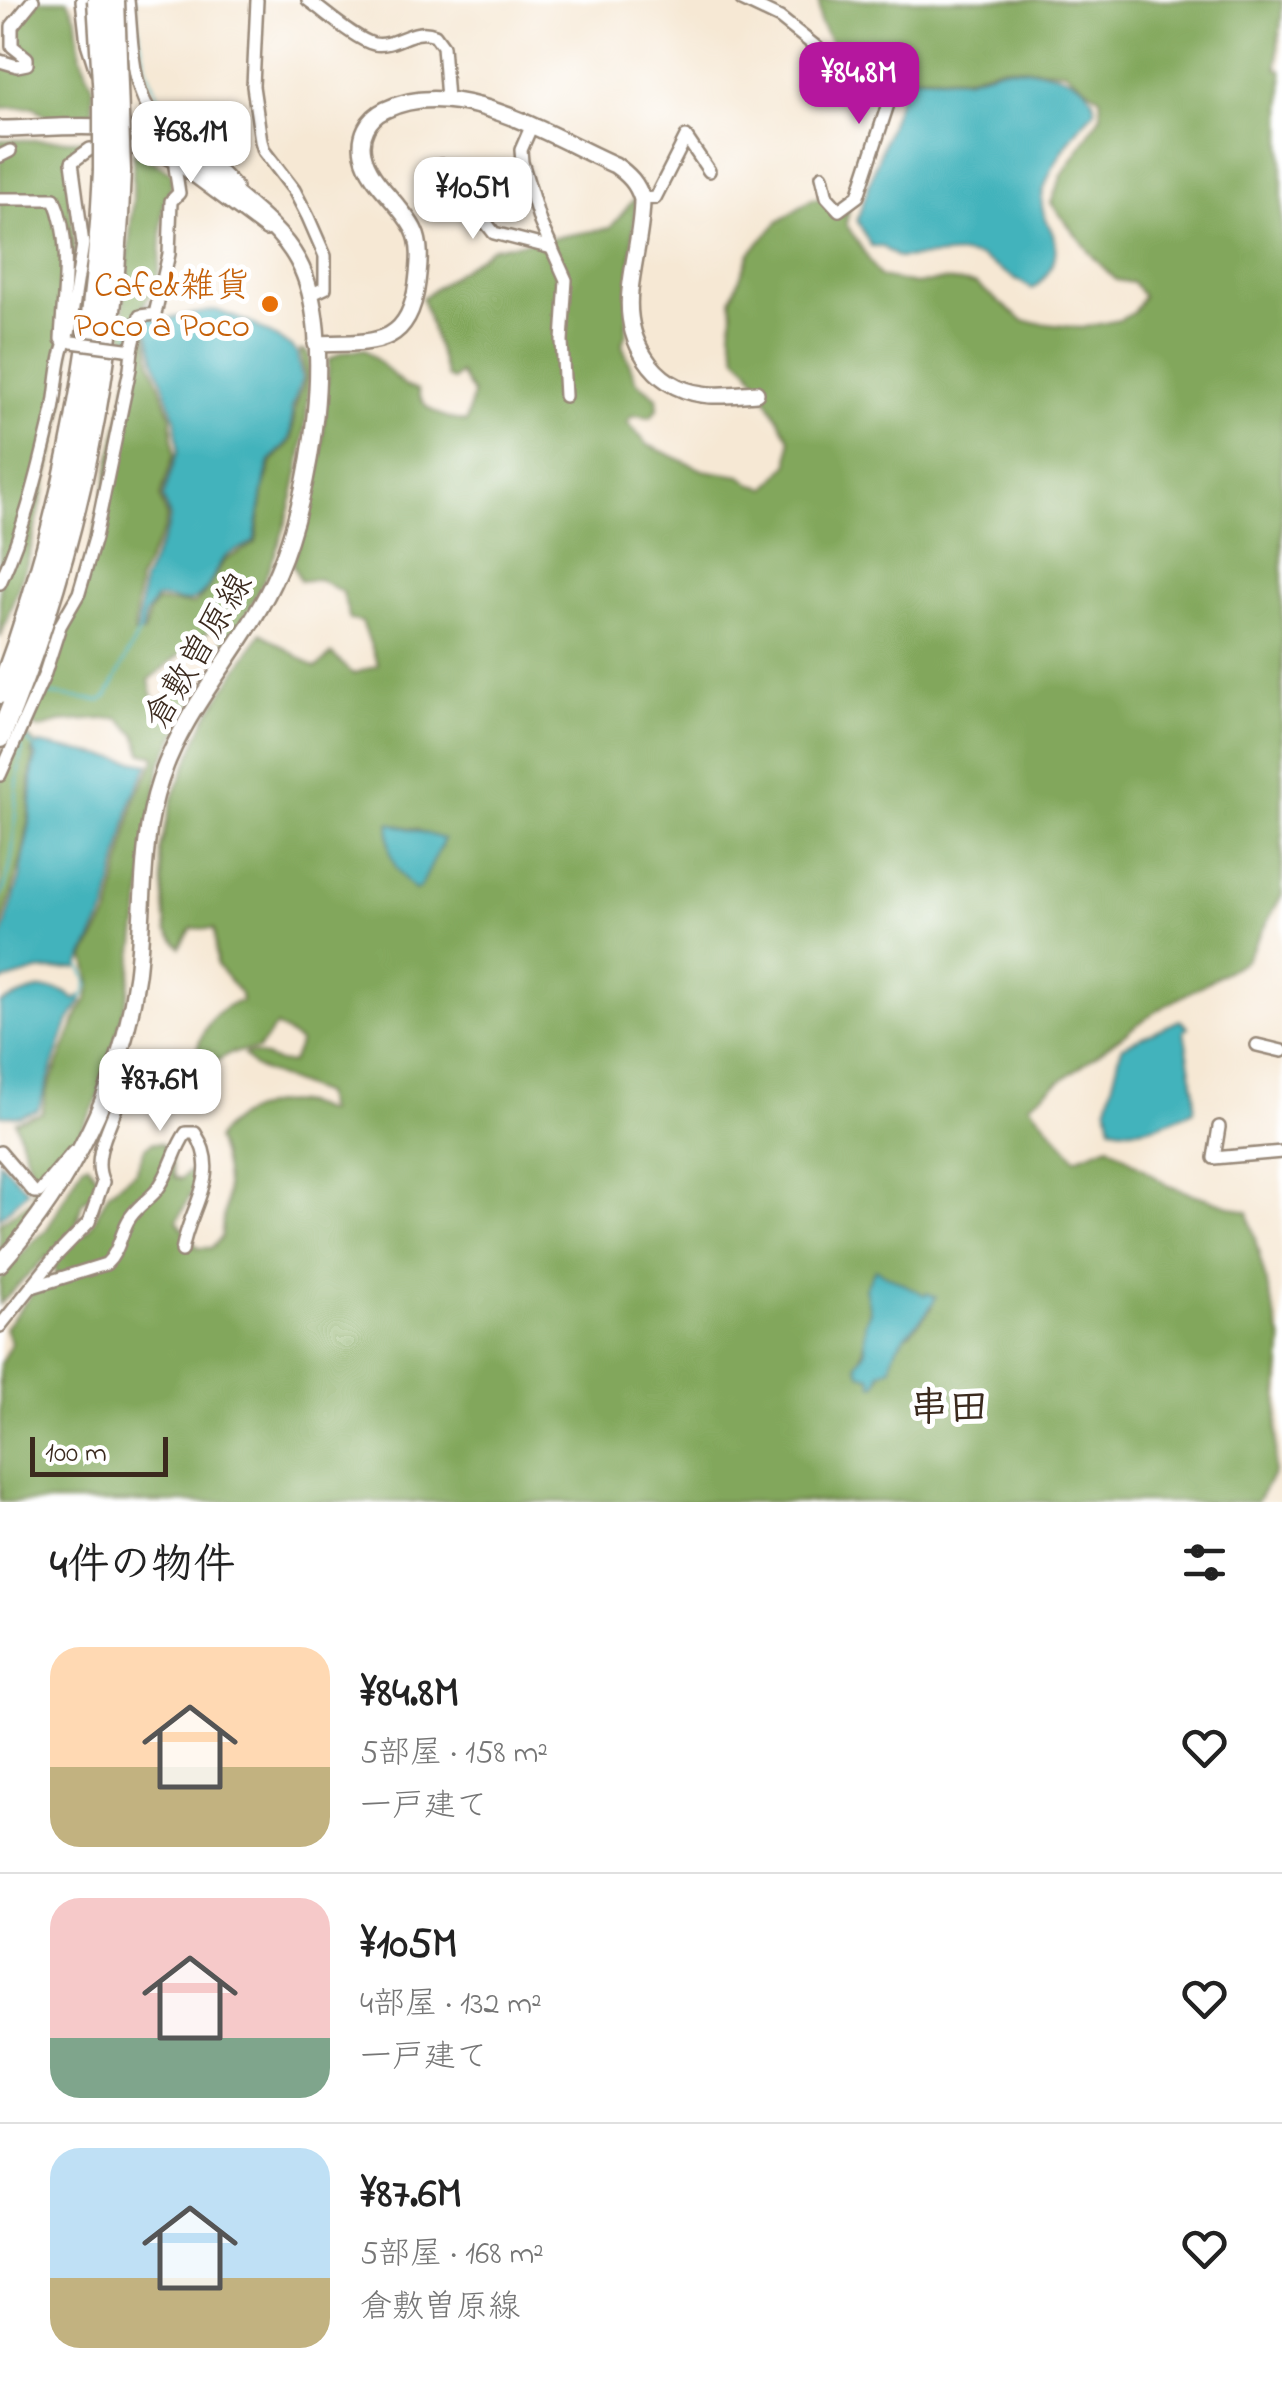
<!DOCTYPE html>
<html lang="ja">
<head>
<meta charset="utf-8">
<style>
	body { margin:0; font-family:"Indie Flower","Klee One",sans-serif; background:#f2f2f2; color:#222; height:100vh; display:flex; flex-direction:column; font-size:38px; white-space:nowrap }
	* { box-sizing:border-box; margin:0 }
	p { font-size:32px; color:#767676 }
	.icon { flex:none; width:55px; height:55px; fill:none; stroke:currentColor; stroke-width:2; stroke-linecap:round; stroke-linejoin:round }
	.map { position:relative; height:1502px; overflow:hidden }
	.panel { display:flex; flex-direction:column; background:#fff; flex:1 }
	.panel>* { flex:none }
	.scale { position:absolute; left:30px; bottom:25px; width:138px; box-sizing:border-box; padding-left:10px; border:5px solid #3b2a1e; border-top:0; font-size:28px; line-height:35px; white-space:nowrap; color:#3b2a1e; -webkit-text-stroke:8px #fff; paint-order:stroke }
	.price { position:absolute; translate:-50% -85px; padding:0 22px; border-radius:20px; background:#fff; color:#222; font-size:32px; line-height:65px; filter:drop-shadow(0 2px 5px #0008) }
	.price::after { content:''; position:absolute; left:50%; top:60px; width:30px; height:22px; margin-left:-15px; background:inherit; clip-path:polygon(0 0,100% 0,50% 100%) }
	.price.active { background:#b5179e; color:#fff }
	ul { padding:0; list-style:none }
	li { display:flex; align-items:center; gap:30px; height:250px; padding:0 50px }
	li+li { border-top:2px solid #e0e0e0 }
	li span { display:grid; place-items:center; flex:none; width:280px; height:200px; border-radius:30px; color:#555 }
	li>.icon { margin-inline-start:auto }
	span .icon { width:120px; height:120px; fill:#fffc; stroke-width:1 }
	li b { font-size:42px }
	h2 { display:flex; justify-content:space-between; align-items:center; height:120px; padding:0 50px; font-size:42px }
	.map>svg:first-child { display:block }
	.forest { fill:#82a75c; stroke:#5e683d; stroke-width:2.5; fill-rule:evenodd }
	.water { fill:#43b3bc; stroke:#3f6e6d; stroke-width:2.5 }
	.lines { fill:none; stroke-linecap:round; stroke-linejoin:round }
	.stream { stroke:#43b3bc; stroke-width:2.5 }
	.street-casing { stroke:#988979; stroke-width:16 }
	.secondary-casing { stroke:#988979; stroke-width:20 }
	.highway-casing { stroke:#988979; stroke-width:25 }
	.street { stroke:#fff; stroke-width:11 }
	.secondary { stroke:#fff; stroke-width:15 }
	.highway { stroke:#fff; stroke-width:20 }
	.street-bridge-casing { stroke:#988979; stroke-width:16; stroke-linecap:butt }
	.highway-bridge-casing { stroke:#988979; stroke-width:25; stroke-linecap:butt }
	.street-bridge { stroke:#fff; stroke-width:11 }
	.highway-bridge { stroke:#fff; stroke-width:20 }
	.food-dot { fill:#e8710a; stroke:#fff; stroke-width:4 }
	.labels { text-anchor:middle; stroke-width:10; stroke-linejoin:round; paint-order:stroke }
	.food-label { font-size:35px; fill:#c56008; stroke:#fff; text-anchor:end }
	.street-label { font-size:35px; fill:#3b2a1e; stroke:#fff }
	.quarter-label { font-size:40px; font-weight:bold; fill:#3b2a1e; stroke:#fff }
</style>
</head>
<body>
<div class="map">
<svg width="1282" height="1502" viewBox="0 0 1282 1502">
	<rect width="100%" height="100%" fill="#fff"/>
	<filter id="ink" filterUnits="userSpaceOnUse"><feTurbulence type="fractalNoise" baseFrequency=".01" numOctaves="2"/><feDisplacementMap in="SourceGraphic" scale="20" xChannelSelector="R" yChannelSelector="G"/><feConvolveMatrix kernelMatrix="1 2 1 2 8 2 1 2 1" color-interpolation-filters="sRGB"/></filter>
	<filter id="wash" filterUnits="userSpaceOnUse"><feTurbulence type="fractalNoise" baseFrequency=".0048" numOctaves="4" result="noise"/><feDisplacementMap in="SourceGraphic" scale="40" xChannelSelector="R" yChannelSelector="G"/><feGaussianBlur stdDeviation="2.25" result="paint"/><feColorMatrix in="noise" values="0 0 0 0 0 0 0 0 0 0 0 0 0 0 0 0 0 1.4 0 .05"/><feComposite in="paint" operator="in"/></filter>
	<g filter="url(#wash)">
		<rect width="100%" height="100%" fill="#f6e8d4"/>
		<g class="forest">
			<path d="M 38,0 L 68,0 L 77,20 L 81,57 L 93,86 L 93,121 L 50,119 L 34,107 L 0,108 L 0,45 L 8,68 L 27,71 L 34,62 L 19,40 L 18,27 Z"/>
			<path d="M 819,0 L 1282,0 C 1282,24 1277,44 1277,68 L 1282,70 L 1282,895 L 1246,960 L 1153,1013 L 1029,1104 L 1076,1158 L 1109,1145 L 1169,1186 L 1248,1212 L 1282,1342 L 1274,1473 L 1257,1502 L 0,1502 L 0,1364 L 11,1343 L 5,1328 L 33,1292 L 49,1288 L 57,1273 L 47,1256 L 0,1304 L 0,1280 L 33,1241 L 46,1231 L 82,1166 L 88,1163 L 100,1182 L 91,1196 L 82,1202 L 75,1229 L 88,1232 L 109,1192 L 136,1171 L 145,1148 L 152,1143 L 161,1143 L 171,1155 L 174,1177 L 181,1179 L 188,1172 L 196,1174 L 198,1180 L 177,1221 L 198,1248 L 211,1248 L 222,1237 C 221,1225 224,1217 226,1205 C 228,1186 224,1157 216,1140 C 230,1113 275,1097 304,1104 C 312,1106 320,1110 327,1112 L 323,1094 L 254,1067 L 244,1055 C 261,1048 273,1067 292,1062 L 300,1042 L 276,1026 L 258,1049 L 231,1053 L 213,1063 L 201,1056 L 197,1049 C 204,1026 218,1005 242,1001 L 239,992 L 217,965 L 214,929 L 192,928 L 180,947 L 167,931 L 160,852 L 172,800 L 205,719 L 261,633 L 316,668 L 332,654 L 353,674 L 378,665 L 362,622 L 350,620 L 342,592 L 319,579 L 300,581 L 293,564 L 320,469 L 329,360 L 342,352 L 365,349 L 405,386 L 418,390 C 421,411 447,419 466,422 L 473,394 L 460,373 L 453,380 L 447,377 L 422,298 L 492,248 L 610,228 L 636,197 L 626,333 L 622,344 L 636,381 L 657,397 L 658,408 L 651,417 L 633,415 L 627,422 L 648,445 L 703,470 L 741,476 L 753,485 L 767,488 L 789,463 L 790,439 L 749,368 L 737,357 L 731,331 L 733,313 L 731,300 L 750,253 L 778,222 L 812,199 L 823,198 L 839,216 L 849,209 L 846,224 L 880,277 L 915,284 L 944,280 L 976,284 L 1023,321 L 1081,328 L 1119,320 L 1133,313 L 1143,296 L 1133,283 L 1116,280 L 1094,258 L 1051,203 L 1062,175 L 1101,115 L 1100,97 L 1065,71 L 1004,66 L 965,77 L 905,75 L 887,64 L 837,55 L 820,22 ZM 390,824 L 417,829 L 441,846 L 431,861 ZM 925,1296 L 932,1308 L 910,1333 L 902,1336 C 894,1349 880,1371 877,1384 L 857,1364 C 865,1354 871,1313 868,1300 Z"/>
			<path d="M 0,140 L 92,140 L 92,146 L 67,160 L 75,264 L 63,338 L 69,354 L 62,414 L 28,560 L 0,638 Z"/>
			<path d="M 133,153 L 142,155 L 172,173 C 173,193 168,189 164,203 C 157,237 169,279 142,306 L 151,362 L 171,416 L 174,454 L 160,498 L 167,517 L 165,528 L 139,579 L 134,633 L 144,633 L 149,613 L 156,602 L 194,604 L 203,596 L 224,561 L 256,543 L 264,487 L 272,462 L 292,440 L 295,408 L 305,379 L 300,351 L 305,351 L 310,357 C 307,464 288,557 226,646 L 222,639 L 234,604 L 210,630 L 149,680 L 153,697 L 160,702 L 178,682 L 202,685 L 160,765 L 128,994 L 102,1091 L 49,1193 L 0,1254 L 0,1223 L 33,1199 L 34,1181 L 15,1121 L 42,1113 L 46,1093 L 79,1012 L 88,998 L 91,984 L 85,957 L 110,912 L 135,799 L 154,762 L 155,756 L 142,753 L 136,735 L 119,718 L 59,722 L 40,729 L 29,725 L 64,623 L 81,597 L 135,348 L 121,333 L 133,201 Z"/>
			<path d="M 22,731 L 35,744 L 31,753 L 34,757 C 27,777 31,800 28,821 C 24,859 11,895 0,931 L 0,780 Z"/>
		</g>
		<g class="water">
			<path d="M 1004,68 C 1033,69 1094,71 1095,111 C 1076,127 1039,181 1042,205 C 1043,219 1053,229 1055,242 C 1058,261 1047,279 1032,289 L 980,257 L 963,254 L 898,258 L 881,246 L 871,246 L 857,220 L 906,77 L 966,79 Z"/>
			<path d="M 154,304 L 154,318 L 160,320 L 216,310 L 253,324 L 292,347 L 297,354 L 302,379 L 292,408 L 291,432 L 289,440 L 270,461 L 266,474 L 254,542 C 244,547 232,551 224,558 C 213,570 211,591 195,599 C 183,606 169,596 155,599 L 145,615 L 142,632 L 137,633 L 143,581 L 168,528 L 170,517 L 163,498 L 178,450 L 175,418 L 155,361 L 144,312 L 147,306 Z"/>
			<path d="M 39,744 L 149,764 L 132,799 L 107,909 L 78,968 L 37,971 L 0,982 L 0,943 L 20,878 L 30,823 L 33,767 L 37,756 L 33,752 Z"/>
			<path d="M 390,823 L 444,839 L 420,888 L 415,890 C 393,870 386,853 390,823 Z"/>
			<path d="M 38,989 C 52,989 65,988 74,1000 L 80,996 L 82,1001 L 69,1020 L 38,1110 L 19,1116 L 0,1115 L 0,1003 Z"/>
			<path d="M 1180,1020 L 1188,1027 L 1184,1031 L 1195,1092 L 1194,1110 C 1166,1123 1141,1134 1111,1127 L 1107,1106 L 1122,1046 Z"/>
			<path d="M 0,1161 L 28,1191 L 0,1218 Z"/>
			<path d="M 875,1269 L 925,1295 L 927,1293 L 936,1297 C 924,1325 893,1335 891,1368 L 880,1372 L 877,1384 L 873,1385 L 871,1377 L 860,1374 L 857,1364 L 865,1352 L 865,1322 L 870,1311 L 865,1288 Z"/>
		</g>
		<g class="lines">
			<g class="stream">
				<path d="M 135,0 C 140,49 144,70 166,115"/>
				<path d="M 130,336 L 135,315"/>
				<path d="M 41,693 L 101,701 L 107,696 L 140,630"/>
				<path d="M 22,735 L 38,751"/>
				<path d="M 0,897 C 20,861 12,789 22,749 L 17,743"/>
				<path d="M 80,966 C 87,976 92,988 81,998"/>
			</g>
		</g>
	</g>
	<g filter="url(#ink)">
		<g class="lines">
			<g class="street-casing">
				<g id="street">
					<path d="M 82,0 L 87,43 L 96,71"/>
					<path d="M 128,0 C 133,44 129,103 169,132 C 194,150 216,164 236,187"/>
					<path d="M 257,0 L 253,86 L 261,141 L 264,151 L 294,190 L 308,217 L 325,256 L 325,288 L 312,294"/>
					<path d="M 308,0 C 324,11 356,40 374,44 C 396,48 412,26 435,35 L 443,46 L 447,99"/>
					<path d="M 742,0 L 780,18 L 825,54 L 846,62 L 889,68 L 891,95 L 858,196 L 839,210 L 827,197 L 822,176"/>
					<path d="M 0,61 L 17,66 L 27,64 L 27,58 L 12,46 L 12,26 L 33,0"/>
					<path d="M 531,127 L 521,150 L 522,162 L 540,222 L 566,280 L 562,341 L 565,396"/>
					<path d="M 144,146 L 176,163 L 266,230"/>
					<path d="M 0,156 L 10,151"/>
					<path d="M 441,165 L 494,233 L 552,248"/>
					<path d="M 0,199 L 54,199 C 73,242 63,294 61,339 L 65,341"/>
					<path d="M 642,199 L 655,198 L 686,137 L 709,171"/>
					<path d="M 132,350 L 140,316 L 155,314 L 169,254 L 171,201 L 179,193 L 175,167 L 177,165"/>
					<path d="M 0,583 C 25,528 39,469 53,410 C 58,386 57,355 69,334 L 83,244 L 72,162 L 90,149 L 146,148"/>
					<path d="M 0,775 L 44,676 L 60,626 L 79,593 L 95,538 L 130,369 L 132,350 L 125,349"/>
					<path d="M 1257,1045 L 1282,1051"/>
					<path d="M 1219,1127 L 1214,1158 L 1282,1152"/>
					<path d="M 0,1152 L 34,1192 L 39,1192 L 73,1152"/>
					<path d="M 32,1287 L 106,1264 C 119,1252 120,1236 128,1221 C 134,1209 147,1201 156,1191 C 171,1173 173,1151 186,1133 L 195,1133 C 223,1175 188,1209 182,1251"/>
					<path d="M 0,1326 L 55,1257 L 89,1222 L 103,1182 C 91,1159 109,1128 117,1105 L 106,1094"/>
				</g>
			</g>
			<g class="secondary-casing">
				<g id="secondary">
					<path d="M 0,129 C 48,129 104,120 150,136 C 182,147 206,169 231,191 C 255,211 283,233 298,261 C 338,335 310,497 278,571 C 247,645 185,703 160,781 C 139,843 145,911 137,975 C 122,1084 72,1183 0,1264"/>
					<path d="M 316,344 C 371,342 409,349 417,283 C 419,265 422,246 414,230 C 401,203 369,183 363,154 C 359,136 368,118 385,110 C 457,75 549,136 615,165 C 629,175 637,183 642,199 C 642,230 633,260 630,291 C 625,339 651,387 702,394 C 719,397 738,394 756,393"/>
				</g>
			</g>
			<g class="highway-casing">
				<g id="highway">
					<path d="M 0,693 C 64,524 96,351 104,171"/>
					<path d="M 0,737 C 75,557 114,366 120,171"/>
				</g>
			</g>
			<use href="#street" class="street"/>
			<use href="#secondary" class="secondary"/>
			<use href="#highway" class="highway"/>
			<g class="street-bridge-casing">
				<path id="street-bridge" d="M 72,342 L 125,349"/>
			</g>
			<g class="highway-bridge-casing">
				<g id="highway-bridge">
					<path d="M 98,0 L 104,98 L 104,171"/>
					<path d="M 114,0 L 120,171"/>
				</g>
			</g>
			<use href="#street-bridge" class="street-bridge"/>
			<use href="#highway-bridge" class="highway-bridge"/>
		</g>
	</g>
	<circle class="food-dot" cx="270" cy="304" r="10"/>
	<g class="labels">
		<g class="food-label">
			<text x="250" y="296">Cafe&amp;雑貨<tspan x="250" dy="40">Poco a Poco</tspan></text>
		</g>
		<g class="street-label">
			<text transform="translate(197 650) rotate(-59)" y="12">倉敷曽原線</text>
		</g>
		<g class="quarter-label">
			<text x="949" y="1420">串田</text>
		</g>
	</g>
</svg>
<div class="scale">100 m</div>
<b class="price active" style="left:859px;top:127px">¥84.8M</b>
<b class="price" style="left:191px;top:186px">¥68.1M</b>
<b class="price" style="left:473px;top:242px">¥105M</b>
<b class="price" style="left:160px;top:1134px">¥87.6M</b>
</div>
<section class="panel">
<h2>4件の物件<svg class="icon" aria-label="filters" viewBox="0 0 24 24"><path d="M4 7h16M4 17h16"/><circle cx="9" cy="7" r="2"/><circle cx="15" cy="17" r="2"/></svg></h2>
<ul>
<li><span style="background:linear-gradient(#ffd9b3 60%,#c2b280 0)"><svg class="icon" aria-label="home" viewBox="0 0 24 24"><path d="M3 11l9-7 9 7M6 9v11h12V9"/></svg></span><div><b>¥84.8M</b><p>5部屋 · 158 m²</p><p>一戸建て</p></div><svg class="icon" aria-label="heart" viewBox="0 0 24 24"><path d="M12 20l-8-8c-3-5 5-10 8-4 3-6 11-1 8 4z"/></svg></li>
<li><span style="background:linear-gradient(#f6c9c9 70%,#7fa58c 0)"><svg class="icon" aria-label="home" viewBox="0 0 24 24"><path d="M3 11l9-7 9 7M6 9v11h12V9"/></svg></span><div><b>¥105M</b><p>4部屋 · 132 m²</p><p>一戸建て</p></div><svg class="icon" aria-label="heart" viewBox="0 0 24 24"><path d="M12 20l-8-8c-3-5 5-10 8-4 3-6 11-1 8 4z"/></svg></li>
<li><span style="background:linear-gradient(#bfe0f5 65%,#c2b280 0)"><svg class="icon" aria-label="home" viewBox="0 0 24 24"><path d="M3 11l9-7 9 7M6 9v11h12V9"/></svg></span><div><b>¥87.6M</b><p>5部屋 · 168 m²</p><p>倉敷曽原線</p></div><svg class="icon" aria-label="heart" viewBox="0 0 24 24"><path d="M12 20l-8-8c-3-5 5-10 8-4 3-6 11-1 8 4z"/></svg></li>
</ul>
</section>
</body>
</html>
